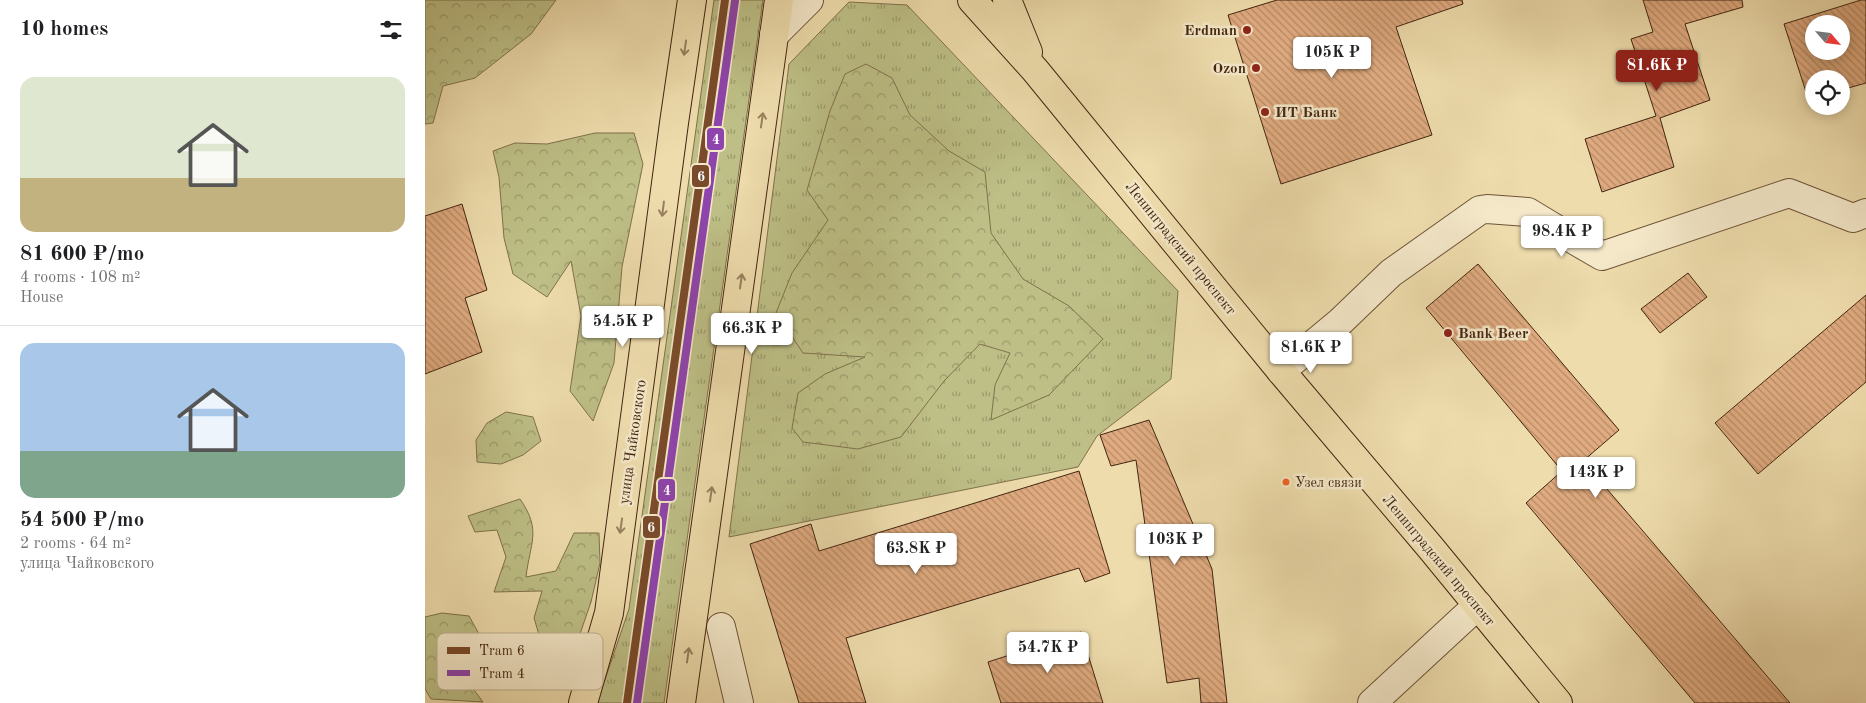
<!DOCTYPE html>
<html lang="en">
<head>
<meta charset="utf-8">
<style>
	body { margin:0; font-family:"Old Standard TT",serif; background:#f6f6f6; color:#202124; height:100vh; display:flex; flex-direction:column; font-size:19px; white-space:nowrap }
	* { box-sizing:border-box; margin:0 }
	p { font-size:16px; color:#757577 }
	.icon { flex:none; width:28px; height:28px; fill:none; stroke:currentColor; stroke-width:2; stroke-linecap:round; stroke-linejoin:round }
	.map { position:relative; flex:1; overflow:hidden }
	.details { display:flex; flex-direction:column; background:#fff; width:425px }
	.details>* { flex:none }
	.needle { width:32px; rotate:118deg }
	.controls { position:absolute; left:1380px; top:15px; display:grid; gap:10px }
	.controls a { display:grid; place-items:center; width:45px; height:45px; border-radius:50%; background:#fff; box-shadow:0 2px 12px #0003; font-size:25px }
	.price { position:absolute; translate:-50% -42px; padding:0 11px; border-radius:5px; background:#fff; color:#222; font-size:16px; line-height:32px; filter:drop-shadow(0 1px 2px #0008) }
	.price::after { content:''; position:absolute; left:50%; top:30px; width:15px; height:11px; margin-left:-8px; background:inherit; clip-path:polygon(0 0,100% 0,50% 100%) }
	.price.on { background:#8f2418; color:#fff }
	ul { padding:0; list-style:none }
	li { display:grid; align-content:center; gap:10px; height:265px; padding:0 20px }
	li+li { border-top:1px solid #e0e0e0 }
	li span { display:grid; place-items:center; height:155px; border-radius:15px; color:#555 }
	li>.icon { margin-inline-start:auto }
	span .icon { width:90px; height:90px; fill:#fffc; stroke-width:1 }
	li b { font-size:21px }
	h2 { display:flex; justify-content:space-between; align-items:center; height:60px; padding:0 20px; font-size:21px }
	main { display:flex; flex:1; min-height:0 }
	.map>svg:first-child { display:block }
	.grass { fill:url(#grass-tufts); stroke:#80724c }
	.forest { fill:url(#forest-crowns); stroke:#80724c }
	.building { fill:url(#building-back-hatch); stroke:#432511; fill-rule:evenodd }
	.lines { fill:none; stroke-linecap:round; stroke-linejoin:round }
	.minor-casing { stroke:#6e5338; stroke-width:30 }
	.major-casing { stroke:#432511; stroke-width:30 }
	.minor { stroke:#f4e8c9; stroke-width:28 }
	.major { stroke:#eedcac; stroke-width:28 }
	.tram-1-casing { stroke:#f4e8c9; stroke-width:11 }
	.tram-2-casing { stroke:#f4e8c9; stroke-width:11 }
	.tram-1 { stroke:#7a4b2a; stroke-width:8 }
	.tram-2 { stroke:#8e44ad; stroke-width:8 }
	.oneway { stroke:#98805e }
	.poi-dot { fill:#8f2418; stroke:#f4e8c9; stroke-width:2 }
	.bus-dot { fill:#f26522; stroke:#f4e8c9; stroke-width:2 }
	.labels { text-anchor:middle; stroke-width:5; stroke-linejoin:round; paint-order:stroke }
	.bus-label { font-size:14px; fill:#432511; stroke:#f4e8c9; text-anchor:start }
	.poi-label { font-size:15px; font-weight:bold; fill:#432511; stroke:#f4e8c9; text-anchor:end }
	.street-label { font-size:15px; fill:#432511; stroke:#f4e8c9 }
	.key { fill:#f4e8c9; stroke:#bfae92; stroke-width:1 }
	.key-label { font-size:14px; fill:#432511 }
	.line-badge { stroke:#f4e8c9; stroke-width:2 }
	.badge-label { font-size:14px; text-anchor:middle; font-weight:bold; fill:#fff }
</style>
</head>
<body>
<main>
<section class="details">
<h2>10 homes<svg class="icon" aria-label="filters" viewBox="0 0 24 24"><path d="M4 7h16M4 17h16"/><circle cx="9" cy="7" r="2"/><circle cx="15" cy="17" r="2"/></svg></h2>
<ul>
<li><span style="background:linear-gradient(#dfe7d0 65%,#c2b280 0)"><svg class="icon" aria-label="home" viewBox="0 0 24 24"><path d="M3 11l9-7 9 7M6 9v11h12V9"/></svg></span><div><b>81 600 ₽/mo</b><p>4 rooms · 108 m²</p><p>House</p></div></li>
<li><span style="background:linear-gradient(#a9c7e8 70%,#7fa58c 0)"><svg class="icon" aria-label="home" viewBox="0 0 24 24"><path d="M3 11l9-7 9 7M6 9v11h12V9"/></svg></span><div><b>54 500 ₽/mo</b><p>2 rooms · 64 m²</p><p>улица Чайковского</p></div></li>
</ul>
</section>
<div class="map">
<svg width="1441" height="703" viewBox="0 0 1441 703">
	<defs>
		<pattern id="grass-tufts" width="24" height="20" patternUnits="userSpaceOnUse" patternTransform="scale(1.25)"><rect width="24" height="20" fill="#bdbf86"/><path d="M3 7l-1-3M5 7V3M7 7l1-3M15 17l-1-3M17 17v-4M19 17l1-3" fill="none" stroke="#9b9b6c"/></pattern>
		<pattern id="forest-crowns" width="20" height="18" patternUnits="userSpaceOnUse" patternTransform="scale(1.25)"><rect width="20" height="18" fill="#bdbf86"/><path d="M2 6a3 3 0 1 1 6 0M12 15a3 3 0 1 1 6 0" fill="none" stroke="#9b9b6c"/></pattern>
		<pattern id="building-back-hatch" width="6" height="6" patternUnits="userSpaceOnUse" patternTransform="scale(1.25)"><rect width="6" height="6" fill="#e0ab80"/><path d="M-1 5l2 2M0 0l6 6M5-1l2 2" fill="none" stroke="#b78b67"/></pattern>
	</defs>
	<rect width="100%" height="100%" fill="#eedcac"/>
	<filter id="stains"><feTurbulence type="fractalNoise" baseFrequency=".004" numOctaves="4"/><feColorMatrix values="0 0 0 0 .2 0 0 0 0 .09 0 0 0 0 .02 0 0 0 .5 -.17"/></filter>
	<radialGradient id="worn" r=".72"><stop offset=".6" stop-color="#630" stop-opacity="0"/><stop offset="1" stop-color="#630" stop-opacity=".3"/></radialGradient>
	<g class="grass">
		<path d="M 289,0 L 338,0 L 239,703 L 172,703 L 204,609 Z"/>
		<path d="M 424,2 L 482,5 L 753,291 L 746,379 L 672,436 L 653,467 L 304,537 L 364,64 Z"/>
	</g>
	<g class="forest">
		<path d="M 0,0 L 131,0 L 106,34 L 50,78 L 18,86 L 8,123 L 0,124 Z"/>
		<path d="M 441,64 L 467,78 L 485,115 L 524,151 L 560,172 L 566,233 L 598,279 L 644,306 L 678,339 L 624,395 L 566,420 L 570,385 L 585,353 L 555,344 L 519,381 L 476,437 L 433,449 L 378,442 L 367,428 L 373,393 L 400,374 L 440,357 L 378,353 L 351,313 L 367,273 L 403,220 L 382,190 L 405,111 L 420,74 Z"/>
		<path d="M 170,133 L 209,133 L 218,164 L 197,267 L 189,363 L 168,421 L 145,391 L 156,316 L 146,261 L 122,297 L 88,274 L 79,238 L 74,177 L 68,151 L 90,143 L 122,144 Z"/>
		<path d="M 81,412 L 108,417 L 116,441 L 98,455 L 76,464 L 52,462 L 51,440 L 62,423 Z"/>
		<path d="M 95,499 C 117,531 105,542 101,577 L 131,571 L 149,533 L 174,533 L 175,563 L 166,602 L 145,663 L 128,669 L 117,645 L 109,618 L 117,591 L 69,592 L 81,557 L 72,530 L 50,532 L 43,516 Z"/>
		<path d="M 17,613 L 44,616 L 54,634 L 73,644 L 91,650 L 84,669 L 67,669 L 39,666 L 49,690 L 58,702 L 6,699 L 0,689 L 0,617 Z"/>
	</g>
	<g class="building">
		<path d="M 852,0 L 1037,0 L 1038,4 L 971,27 L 1007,135 L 856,184 L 803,15 Z"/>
		<path d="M 1218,0 L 1317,0 L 1318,7 L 1260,24 L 1285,100 L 1235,118 L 1249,167 L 1177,192 L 1160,139 L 1231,116 L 1206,39 L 1228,32 Z"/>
		<path d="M 1436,0 L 1441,0 L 1441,83 L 1416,90 L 1416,79 L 1389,79 L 1389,99 L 1384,101 L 1359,24 ZM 1389,24 L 1416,24 L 1416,51 L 1389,51 Z"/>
		<path d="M 37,204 L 62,290 L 40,298 L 57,352 L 0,374 L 0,216 Z"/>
		<path d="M 1053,264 L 1194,430 L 1158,461 L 1365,703 L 1270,703 L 1101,503 L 1137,471 L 1001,308 Z"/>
		<path d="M 1263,273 L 1282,297 L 1235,333 L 1216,309 Z"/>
		<path d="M 1441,295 L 1441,382 L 1333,474 L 1290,423 Z"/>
		<path d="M 724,420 L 787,569 L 802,703 L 776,703 L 774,678 L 742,683 L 711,460 L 686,466 L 675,435 Z"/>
		<path d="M 654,471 L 685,573 L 660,582 L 654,568 L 421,638 L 441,703 L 374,703 L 325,544 L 386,524 L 394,551 Z"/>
		<path d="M 656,632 L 678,703 L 576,703 L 563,662 Z"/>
	</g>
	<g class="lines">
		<g class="minor-casing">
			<g id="minor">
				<path d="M 349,35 L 384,0"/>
				<path d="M 856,371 L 915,322 L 966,273 L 1055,210 L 1062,209 L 1103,212 L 1151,241 L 1177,256 L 1364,193 L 1428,218 L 1441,213"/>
				<path d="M 296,627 L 314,703"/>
				<path d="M 947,703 L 1053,605"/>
			</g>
		</g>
		<g class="major-casing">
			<g id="major">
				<path d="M 547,0 L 610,70 L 856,371 L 1005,547 L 1133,703"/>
				<path d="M 582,0 L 603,52"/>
				<path d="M 158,703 L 184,613 L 249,123 L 267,0"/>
				<path d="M 256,703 L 354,0"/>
			</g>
		</g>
		<use href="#minor" class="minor"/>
		<use href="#major" class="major"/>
		<g class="tram-1-casing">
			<path id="tram-1" d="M 202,703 L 300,0"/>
		</g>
		<g class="tram-2-casing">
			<path id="tram-2" d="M 212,703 L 310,1"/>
		</g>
		<use href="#tram-1" class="tram-1"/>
		<use href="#tram-2" class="tram-2"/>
	</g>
	<defs><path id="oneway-shaft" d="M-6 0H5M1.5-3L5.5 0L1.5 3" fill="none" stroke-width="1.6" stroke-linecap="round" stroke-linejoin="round" transform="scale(1.25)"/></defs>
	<g class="oneway">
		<use href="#oneway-shaft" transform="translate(260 48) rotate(98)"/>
		<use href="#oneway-shaft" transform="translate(337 120) rotate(-82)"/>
		<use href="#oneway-shaft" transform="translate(238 209) rotate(97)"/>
		<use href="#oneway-shaft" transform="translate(316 281) rotate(-82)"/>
		<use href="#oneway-shaft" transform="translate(286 494) rotate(-82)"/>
		<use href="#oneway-shaft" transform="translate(196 526) rotate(98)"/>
		<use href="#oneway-shaft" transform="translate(263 655) rotate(-82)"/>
	</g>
	<g class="poi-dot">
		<circle cx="822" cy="30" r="5"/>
		<circle cx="831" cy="68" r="5"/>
		<circle cx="840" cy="112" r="5"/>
		<circle cx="1023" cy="333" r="5"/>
	</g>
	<circle class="bus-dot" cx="861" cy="482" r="4.5"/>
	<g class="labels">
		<g class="bus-label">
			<text x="870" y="487">Узел связи</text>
		</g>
		<g class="poi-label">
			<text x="812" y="35">Erdman</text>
			<text x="821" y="73">Ozon</text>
			<text x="850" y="117" text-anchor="start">ИТ Банк</text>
			<text x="1033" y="338" text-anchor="start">Bank Beer</text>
		</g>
		<g class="street-label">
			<text transform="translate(756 248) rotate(51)" y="5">Ленинградский проспект</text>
			<text transform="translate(207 442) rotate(-82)" y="5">улица Чайковского</text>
			<text transform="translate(1014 560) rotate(50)" y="5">Ленинградский проспект</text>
		</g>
	</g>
	<rect x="12" y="633" width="166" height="57" rx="8" class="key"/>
	<rect x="22" y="647" width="23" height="7" fill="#7a4b2a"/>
	<rect x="22" y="670" width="23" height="6" fill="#8e44ad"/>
	<g class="key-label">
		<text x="54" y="655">Tram 6</text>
		<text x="54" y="678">Tram 4</text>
	</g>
	<g class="line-badge">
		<rect x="281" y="127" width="19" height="24" rx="5" fill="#8e44ad"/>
		<rect x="266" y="164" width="19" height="24" rx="5" fill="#7a4b2a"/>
		<rect x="232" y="478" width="19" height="24" rx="5" fill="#8e44ad"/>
		<rect x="217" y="515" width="19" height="24" rx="5" fill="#7a4b2a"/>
	</g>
	<g class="badge-label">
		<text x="291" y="144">4</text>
		<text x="276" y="181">6</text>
		<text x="242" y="495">4</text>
		<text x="226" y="532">6</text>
	</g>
	<rect width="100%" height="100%" filter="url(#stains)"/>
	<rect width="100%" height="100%" fill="url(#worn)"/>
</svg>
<div class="controls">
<a><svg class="needle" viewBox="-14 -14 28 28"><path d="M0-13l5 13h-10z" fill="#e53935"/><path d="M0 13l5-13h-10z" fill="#757577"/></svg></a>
<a><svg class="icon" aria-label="locate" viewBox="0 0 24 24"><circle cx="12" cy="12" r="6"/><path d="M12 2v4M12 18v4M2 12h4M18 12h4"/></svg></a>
</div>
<b class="price" style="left:907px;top:79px">105K ₽</b>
<b class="price on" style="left:1232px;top:92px">81.6K ₽</b>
<b class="price" style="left:1137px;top:258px">98.4K ₽</b>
<b class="price" style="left:198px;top:348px">54.5K ₽</b>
<b class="price" style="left:327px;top:355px">66.3K ₽</b>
<b class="price" style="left:886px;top:374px">81.6K ₽</b>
<b class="price" style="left:1171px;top:499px">143K ₽</b>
<b class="price" style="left:750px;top:566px">103K ₽</b>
<b class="price" style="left:491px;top:575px">63.8K ₽</b>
<b class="price" style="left:623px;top:674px">54.7K ₽</b>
</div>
</main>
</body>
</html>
